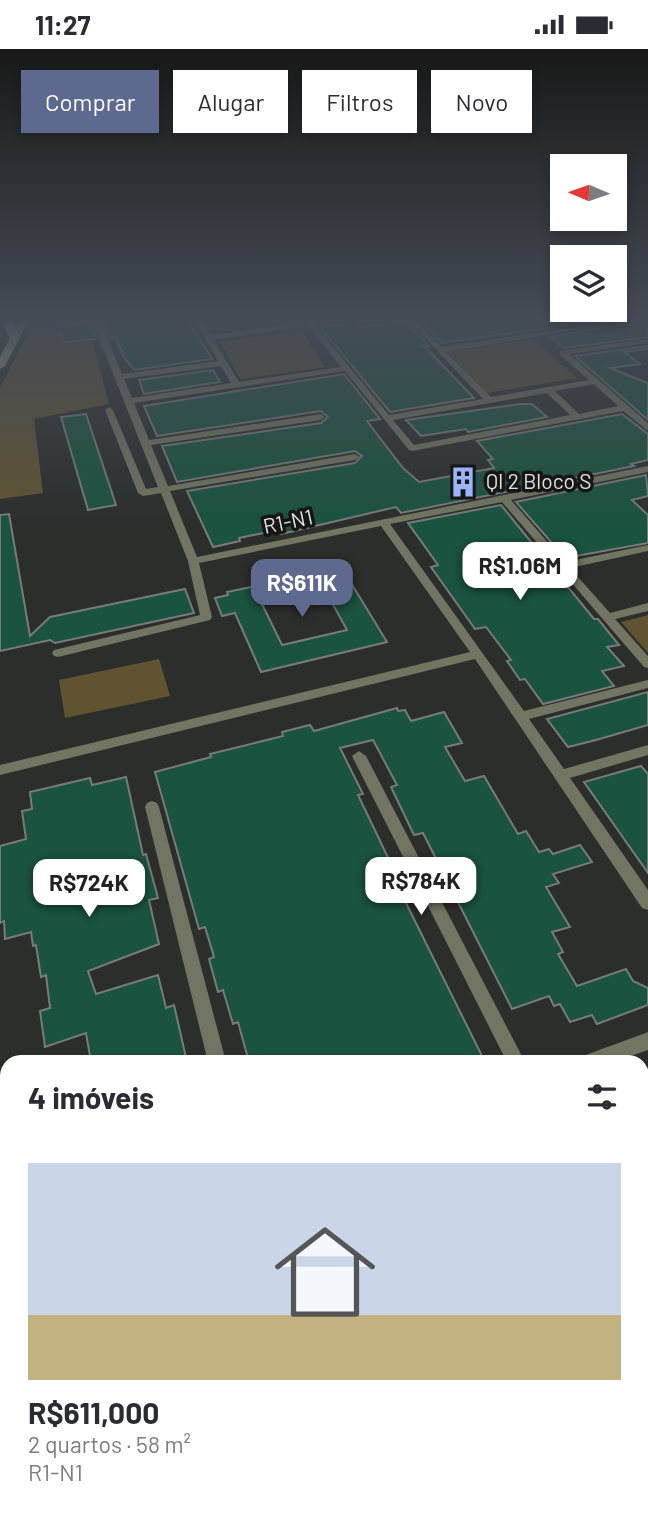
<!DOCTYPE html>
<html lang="pt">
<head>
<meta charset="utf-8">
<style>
	body { margin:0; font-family:Barlow,sans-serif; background:#f2f2f3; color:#2b2b33; height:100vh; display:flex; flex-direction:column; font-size:26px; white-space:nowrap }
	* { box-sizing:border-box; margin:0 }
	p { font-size:23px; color:#7c7c81 }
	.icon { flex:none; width:38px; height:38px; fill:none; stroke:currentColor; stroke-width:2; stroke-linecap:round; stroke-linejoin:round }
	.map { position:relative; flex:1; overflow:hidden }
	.panel { position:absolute; left:0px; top:1006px; width:649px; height:471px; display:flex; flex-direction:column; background:#fff; border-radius:21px 21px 0 0; box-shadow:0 4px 10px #0003 }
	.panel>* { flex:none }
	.top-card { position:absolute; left:21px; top:21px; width:607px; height:63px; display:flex; gap:14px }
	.needle { width:46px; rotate:272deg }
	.tools { position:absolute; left:550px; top:105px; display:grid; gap:14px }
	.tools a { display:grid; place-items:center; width:77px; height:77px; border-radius:0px; background:#fff; box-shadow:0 4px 10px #0003; font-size:35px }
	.price { position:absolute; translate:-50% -60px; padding:0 16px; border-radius:14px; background:#fff; color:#222; font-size:23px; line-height:46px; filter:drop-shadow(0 2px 4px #0008) }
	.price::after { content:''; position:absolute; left:50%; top:42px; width:21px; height:16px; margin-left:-10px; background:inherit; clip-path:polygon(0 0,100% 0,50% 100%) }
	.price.on { background:#5d698e; color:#fff }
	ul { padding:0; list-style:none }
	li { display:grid; align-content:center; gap:14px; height:371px; padding:0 28px }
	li+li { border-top:2px solid #e1e1e2 }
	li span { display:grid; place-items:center; height:217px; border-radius:0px; color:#555 }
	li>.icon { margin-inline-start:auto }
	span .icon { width:126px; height:126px; fill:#fffc; stroke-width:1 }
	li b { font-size:30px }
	h2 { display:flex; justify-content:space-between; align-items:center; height:84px; padding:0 28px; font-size:30px }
	.pill { padding:0 24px; border-radius:0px; background:#fff; box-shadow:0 4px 10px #0003; font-size:24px; line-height:63px }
	.pill.on { background:#5d698e; color:#fff }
	.status { display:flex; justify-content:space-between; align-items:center; height:49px; padding:0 35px; background:#fff; direction:ltr }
	.status svg { height:19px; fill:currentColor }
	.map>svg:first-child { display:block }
	.green { fill:#605332 }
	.building { fill:#1a533f; stroke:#777b79; stroke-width:2; fill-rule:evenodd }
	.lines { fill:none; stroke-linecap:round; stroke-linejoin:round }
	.minor { fill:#727561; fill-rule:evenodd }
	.primary { fill:#b6bd92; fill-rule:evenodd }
	.motorway { fill:#d1d9a5; fill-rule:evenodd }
	.labels { text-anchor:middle; stroke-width:7; stroke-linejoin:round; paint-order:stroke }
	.far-poi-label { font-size:21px; fill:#e2e3e1; stroke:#151615; text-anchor:start }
	.far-street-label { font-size:21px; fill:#e2e3e1; stroke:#151615 }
</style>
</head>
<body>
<div class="status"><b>11:27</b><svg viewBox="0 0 49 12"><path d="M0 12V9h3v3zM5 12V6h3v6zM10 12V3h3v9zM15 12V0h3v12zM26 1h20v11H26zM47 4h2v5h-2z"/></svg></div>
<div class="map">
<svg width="648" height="1476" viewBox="0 0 648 1476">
	<rect width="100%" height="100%" fill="#2c2e2c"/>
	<g class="green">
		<path d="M 36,269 L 86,269 L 109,355 L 34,370 L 43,444 L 0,450 L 0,339 Z"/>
		<path d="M 301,282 L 325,318 L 240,330 L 220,293 Z"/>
		<path d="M 532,290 L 577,329 L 487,344 L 447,303 Z"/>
		<path d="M 648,566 L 648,604 L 621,573 Z"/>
		<path d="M 159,610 L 170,647 L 65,669 L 59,631 Z"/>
	</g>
	<g class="building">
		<path d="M 114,269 L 186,269 L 212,310 L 134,321 L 124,308 L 115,288 L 110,289 L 102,270 Z"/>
		<path d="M 355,269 L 358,269 L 359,278 L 405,272 L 429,297 L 424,297 L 474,349 L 390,363 L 320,278 L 350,274 Z"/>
		<path d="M 428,269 L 618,269 L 442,294 L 418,270 Z"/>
		<path d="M 621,269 L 648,269 L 648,288 L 564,299 L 551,288 L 626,274 Z"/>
		<path d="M 89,272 L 97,290 L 64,293 L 59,278 Z"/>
		<path d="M 648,297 L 648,300 L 624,303 L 640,315 L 610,319 L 648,334 L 648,371 L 575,307 Z"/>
		<path d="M 213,321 L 220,333 L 144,345 L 139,331 Z"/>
		<path d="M 344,325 L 380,370 L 367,372 L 403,419 L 419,433 L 494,419 L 488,411 L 493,410 L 477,392 L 622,365 L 648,385 L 648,411 L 631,415 L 634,417 L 401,464 L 396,458 L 281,485 L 279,481 L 239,489 L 240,492 L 213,498 L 187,442 L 355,414 L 362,407 L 355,402 L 177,433 L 162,397 L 321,374 L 328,368 L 321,362 L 157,387 L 144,357 Z"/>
		<path d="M 520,355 L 532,355 L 547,368 L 468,383 L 466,380 L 421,387 L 406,371 Z"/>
		<path d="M 86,365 L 116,456 L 88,461 L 61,368 Z"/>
		<path d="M 646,426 L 648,447 L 632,451 L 648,466 L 648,494 L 565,509 L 516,453 Z"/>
		<path d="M 501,456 L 594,570 L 598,570 L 619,596 L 607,598 L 624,617 L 602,622 L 614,637 L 543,655 L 525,630 L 520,631 L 507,612 L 511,611 L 486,578 L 475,580 L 431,518 L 438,516 L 408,474 Z"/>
		<path d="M 9,465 L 30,587 L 50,568 L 185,540 L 194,564 L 55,594 L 50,591 L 0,602 L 0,466 Z"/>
		<path d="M 342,519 L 387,593 L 261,623 L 235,564 L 222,567 L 215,549 L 228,546 L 227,543 ZM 325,541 L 347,581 L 282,596 L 262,555 Z"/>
		<path d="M 648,643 L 648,676 L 596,691 L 568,698 L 547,670 Z"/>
		<path d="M 397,659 L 398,662 L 405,661 L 411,672 L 444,663 L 462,694 L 445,698 L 465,732 L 484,727 L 518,785 L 526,782 L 539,803 L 549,800 L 553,805 L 580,796 L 592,813 L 553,825 L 559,834 L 546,838 L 570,878 L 552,883 L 563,903 L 558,905 L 577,937 L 626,920 L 633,932 L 648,939 L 648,956 L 597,975 L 592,966 L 570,973 L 560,955 L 554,957 L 549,947 L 512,960 L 423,784 L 414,786 L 391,738 L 397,736 L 373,691 L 340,699 L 363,745 L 358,746 L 394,821 L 404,850 L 485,1013 L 249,1013 L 238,973 L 233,975 L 223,941 L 218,943 L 209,910 L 214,908 L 205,878 L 199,880 L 155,723 L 211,708 L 210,705 L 283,687 L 282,683 L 310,676 L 314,682 Z"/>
		<path d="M 641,717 L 648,725 L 648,824 L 584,733 Z"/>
		<path d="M 126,728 L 143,806 L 146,805 L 158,849 L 149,851 L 159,895 L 88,922 L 96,945 L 158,926 L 166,959 L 174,956 L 187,1013 L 91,1013 L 86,984 L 45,998 L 40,962 L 50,959 L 46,926 L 41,928 L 36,896 L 33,897 L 31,883 L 5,890 L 4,872 L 0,874 L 0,797 L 26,790 L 22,762 L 32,760 L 30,743 L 90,729 L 92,736 Z"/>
	</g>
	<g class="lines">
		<g class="minor">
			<path d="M 91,269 L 99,269 L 122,325 L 218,312 L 194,269 L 200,269 L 211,286 L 309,272 L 353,269 L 350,271 L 315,276 L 389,366 L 483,350 L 406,269 L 413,269 L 442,298 L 620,271 L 624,273 L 446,303 L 491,348 L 589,331 L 560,306 L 560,302 L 648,290 L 648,294 L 569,305 L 648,374 L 648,382 L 623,362 L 412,402 L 409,401 L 345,322 L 134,354 L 149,391 L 321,365 L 325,368 L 321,371 L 151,396 L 168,437 L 355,405 L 360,408 L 355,411 L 170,442 L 197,508 L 648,417 L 648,423 L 511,451 L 565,513 L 648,496 L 648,502 L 570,519 L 610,564 L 648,554 L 648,562 L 615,570 L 648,607 L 648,619 L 644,618 L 502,453 L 390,475 L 524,662 L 648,631 L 648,639 L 529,670 L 564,720 L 648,696 L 648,706 L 570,729 L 648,841 L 648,861 L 642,859 L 475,610 L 0,726 L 0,716 L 470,603 L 381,477 L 199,514 L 212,568 L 210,571 L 58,608 L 54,607 L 52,604 L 54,601 L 200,566 L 188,512 L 161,444 L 143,447 L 138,444 L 105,361 L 109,358 L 113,361 L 146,440 L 158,438 ZM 308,277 L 341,318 L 239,333 L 214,291 ZM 221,317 L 231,334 L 132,349 L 124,330 ZM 594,335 L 618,357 L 579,365 L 555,342 ZM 547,344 L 570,366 L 414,396 L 393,371 Z"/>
			<path d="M 359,702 L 366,707 L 525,1013 L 507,1013 L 352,707 Z"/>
			<path d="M 152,752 L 157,754 L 159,758 L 226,1013 L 208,1013 L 145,758 L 147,754 Z"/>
			<path d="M 648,983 L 648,1001 L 613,1013 L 580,1013 L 583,1007 Z"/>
			<path d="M 0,1214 L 7,1216 L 7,1325 L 0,1322 Z"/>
			<path d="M 648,1327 L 648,1350 L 642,1352 L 642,1329 Z"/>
			<path d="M 7,1335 L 7,1357 L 0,1360 L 0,1338 Z"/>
			<path d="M 8,1470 L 32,1470 L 33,1476 L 9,1476 Z"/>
			<path d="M 302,1470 L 326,1470 L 327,1476 L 303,1476 Z"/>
			<path d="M 578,1470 L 602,1470 L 604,1476 L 580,1476 Z"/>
		</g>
		<path class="primary" d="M 20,269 L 30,269 L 5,317 L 0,320 L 0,308 Z"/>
		<path class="motorway" d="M 1,269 L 12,269 L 18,291 L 10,291 Z"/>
	</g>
	<linearGradient id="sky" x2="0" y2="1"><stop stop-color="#181918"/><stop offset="0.57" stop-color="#454c56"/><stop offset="1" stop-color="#454c56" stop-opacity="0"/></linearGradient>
	<rect width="648" height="475" fill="url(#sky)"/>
	<defs>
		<g id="building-bare" transform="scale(2.415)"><path d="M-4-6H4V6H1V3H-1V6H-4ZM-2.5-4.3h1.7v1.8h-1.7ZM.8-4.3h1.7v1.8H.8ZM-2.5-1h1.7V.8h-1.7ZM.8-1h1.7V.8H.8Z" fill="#9bb5fd" stroke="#151615" stroke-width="2.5" paint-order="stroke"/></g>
	</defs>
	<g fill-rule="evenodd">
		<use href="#building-bare" x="463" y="433"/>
	</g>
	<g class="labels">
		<g class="far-poi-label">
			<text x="486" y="440">QI 2 Bloco S</text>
		</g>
		<g class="far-street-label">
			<text transform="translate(288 473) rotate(-12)" y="7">R1-N1</text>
		</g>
	</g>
</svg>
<div class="tools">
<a><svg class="needle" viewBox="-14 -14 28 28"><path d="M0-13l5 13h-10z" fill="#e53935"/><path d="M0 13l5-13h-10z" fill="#7c7c81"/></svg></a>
<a><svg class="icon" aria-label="layers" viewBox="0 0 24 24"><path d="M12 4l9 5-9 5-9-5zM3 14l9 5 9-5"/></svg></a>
</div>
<b class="price" style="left:520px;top:553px">R$1.06M</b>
<b class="price on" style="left:302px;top:570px">R$611K</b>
<b class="price" style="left:421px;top:868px">R$784K</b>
<b class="price" style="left:89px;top:870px">R$724K</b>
<div class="top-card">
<a class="pill on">Comprar</a>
<a class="pill">Alugar</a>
<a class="pill">Filtros</a>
<a class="pill">Novo</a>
</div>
<section class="panel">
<h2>4 imóveis<svg class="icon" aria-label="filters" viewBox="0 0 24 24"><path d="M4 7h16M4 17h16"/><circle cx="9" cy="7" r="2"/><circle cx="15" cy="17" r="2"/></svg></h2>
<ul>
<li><span style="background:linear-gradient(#c9d6e8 70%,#c2b280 0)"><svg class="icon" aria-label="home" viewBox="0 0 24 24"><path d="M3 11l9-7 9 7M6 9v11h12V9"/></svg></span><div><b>R$611,000</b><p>2 quartos · 58 m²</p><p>R1-N1</p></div></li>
</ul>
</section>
</div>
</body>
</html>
